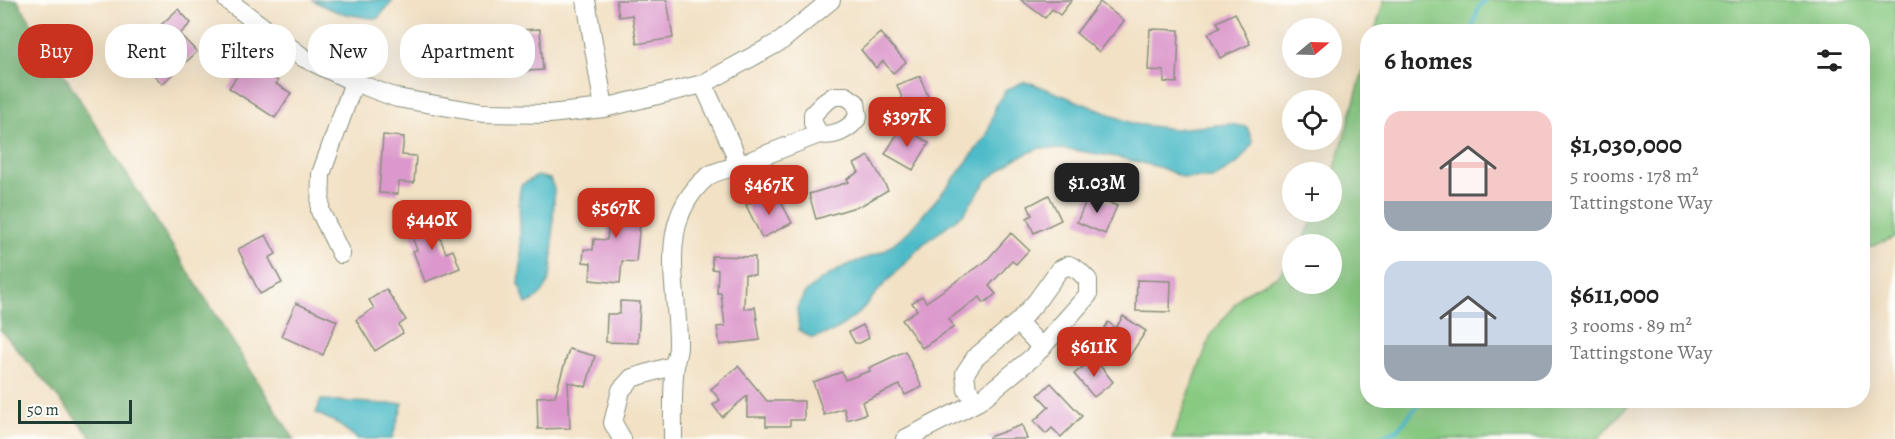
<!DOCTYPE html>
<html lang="en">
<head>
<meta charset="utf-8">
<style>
	body { margin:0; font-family:Alegreya,serif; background:#f6f6f6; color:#222; height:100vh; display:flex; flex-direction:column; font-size:22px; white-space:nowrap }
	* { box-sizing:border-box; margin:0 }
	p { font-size:20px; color:#767676 }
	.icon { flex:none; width:33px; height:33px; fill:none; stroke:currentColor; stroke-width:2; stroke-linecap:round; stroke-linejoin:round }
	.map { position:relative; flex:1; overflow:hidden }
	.side { position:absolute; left:1360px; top:24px; width:510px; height:384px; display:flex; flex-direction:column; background:#fff; border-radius:24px; box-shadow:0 6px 24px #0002 }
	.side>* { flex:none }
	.hud { position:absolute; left:18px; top:24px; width:570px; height:54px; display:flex; gap:12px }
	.needle { width:39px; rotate:71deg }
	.controls { position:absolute; left:1282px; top:18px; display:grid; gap:12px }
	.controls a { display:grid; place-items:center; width:60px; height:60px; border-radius:50%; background:#fff; box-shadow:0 6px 24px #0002; font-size:30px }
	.scale { position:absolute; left:18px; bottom:15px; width:114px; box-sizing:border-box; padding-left:6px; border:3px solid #1f3d34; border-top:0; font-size:16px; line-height:21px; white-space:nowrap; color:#1f3d34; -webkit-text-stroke:4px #fdfcf7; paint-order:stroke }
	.price { position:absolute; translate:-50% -51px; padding:0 14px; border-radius:12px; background:#c8321e; color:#fff; font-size:20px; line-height:39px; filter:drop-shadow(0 2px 3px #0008) }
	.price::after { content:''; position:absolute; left:50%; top:36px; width:18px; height:14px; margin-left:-9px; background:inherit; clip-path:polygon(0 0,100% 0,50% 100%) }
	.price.active { background:#222; color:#fff }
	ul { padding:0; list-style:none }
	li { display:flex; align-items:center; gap:18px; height:150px; padding:0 24px }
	li span { display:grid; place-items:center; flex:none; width:168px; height:120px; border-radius:18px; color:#555 }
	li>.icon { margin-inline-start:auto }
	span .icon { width:72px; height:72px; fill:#fffc; stroke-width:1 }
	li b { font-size:26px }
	h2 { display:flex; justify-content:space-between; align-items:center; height:72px; padding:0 24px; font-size:26px }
	.pill { padding:0 21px; border-radius:24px; background:#fff; box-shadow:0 6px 24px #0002; font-size:21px; line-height:54px }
	.pill.active { background:#c8321e; color:#fff }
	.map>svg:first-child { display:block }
	.green { fill:#89ca83; stroke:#54845c; stroke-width:1.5 }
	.forest { fill:#6eae71; stroke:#467652; stroke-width:1.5 }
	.water { fill:#4ebbc8; stroke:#367c7e; stroke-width:1.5 }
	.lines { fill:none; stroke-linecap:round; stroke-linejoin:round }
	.stream { stroke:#4ebbc8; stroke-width:4.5 }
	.building { fill:#dc98cc }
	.minor-casing { stroke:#888f7c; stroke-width:20 }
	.minor { stroke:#fff; stroke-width:18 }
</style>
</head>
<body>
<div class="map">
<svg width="1895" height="439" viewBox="0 0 1895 439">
	<rect width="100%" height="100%" fill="#fdfcf7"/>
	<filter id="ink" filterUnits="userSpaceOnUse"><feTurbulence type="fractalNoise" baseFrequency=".0167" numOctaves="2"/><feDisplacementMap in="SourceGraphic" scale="12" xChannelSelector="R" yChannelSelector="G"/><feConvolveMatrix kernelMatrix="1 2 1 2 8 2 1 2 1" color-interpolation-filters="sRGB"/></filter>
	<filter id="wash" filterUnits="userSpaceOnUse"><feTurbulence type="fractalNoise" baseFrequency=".008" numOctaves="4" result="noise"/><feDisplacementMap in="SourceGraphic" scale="24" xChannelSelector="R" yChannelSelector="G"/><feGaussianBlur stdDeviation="1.35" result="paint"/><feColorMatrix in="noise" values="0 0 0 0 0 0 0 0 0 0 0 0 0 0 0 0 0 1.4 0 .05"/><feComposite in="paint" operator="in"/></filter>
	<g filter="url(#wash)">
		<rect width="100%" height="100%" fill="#f2e1c5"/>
		<g class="green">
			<path d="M 1384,0 L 1895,0 L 1895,237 L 1863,250 L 1863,32 L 1375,31 Z"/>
			<path d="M 1368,54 L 1368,400 L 1632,401 L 1598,439 L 1172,439 L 1211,335 L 1243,294 L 1279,275 L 1293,255 L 1293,284 L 1332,284 L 1332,244 L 1301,244 L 1317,212 L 1332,212 L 1332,179 Z"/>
		</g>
		<path class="forest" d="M 0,0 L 17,0 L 294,439 L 93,439 L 0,329 Z"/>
		<g class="water">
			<path d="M 313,0 L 392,0 L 391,3 L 377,19 C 354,16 333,13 313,0 Z"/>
			<path d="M 1023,82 L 1034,84 L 1134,124 L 1174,129 L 1229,124 L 1247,127 L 1253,143 L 1238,163 L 1213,178 L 1185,178 L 1159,167 L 1116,157 L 1073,150 L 1040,148 L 1015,159 L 987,180 L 964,213 L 922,245 L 880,289 L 859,313 L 833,332 L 812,338 L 799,330 L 797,308 L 804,294 L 819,281 L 845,266 L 884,251 L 910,230 L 953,180 L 987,135 L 996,105 L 1006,90 Z"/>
			<path d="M 537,176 L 550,179 L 554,189 C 554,204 553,217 553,232 C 552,258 556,294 526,304 L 519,285 L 521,263 L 519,196 L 521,185 Z"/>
			<path d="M 321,400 L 387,404 L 403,403 L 392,439 L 358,439 L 335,422 L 316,413 Z"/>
		</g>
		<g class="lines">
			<g class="stream">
				<path d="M 1471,32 L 1479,7 L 1486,0"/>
				<path d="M 1379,439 L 1398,429 L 1422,400"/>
			</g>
		</g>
		<g id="blocks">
			<g class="building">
				<path d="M 616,0 L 667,0 L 673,38 L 637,44 L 632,15 L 619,17 Z"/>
				<path d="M 1021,0 L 1072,0 L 1060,15 L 1052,9 L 1045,18 Z"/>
				<path d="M 1100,2 L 1124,21 L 1099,52 L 1076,33 Z"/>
				<path d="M 178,9 L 191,23 L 180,34 L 197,52 L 162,84 L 133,51 Z"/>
				<path d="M 1235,13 L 1250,44 L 1220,58 L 1208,33 L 1220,27 L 1217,22 Z"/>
				<path d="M 540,29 L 543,70 L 469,75 L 468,55 L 499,53 L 498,31 Z"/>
				<path d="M 1150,29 L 1179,30 L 1177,83 L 1164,82 L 1164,71 L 1148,70 Z"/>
				<path d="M 880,33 L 906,62 L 893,73 L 883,61 L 876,68 L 861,50 Z"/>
				<path d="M 247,61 L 278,81 L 276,84 L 291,93 L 275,118 L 229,88 Z"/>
				<path d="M 920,76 L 932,107 L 909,116 L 897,85 Z"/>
				<path d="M 902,126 L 929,143 L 913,170 L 885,154 Z"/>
				<path d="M 383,135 L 404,137 L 402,155 L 416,156 L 414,183 L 399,182 L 398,194 L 379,193 Z"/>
				<path d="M 869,156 L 888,190 L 862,205 L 816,219 L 809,194 L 849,182 L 847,179 L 859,172 L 854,164 Z"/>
				<path d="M 612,190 L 639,193 L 637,212 L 641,213 L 636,262 L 622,261 L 620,283 L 590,280 L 591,263 L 583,262 L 584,249 L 593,250 L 594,239 L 607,240 Z"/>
				<path d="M 1089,194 L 1117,206 L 1105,234 L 1077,222 Z"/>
				<path d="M 1049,195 L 1061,220 L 1034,233 L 1027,218 L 1032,215 L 1028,206 Z"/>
				<path d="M 762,197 L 766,205 L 779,198 L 792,223 L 762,238 L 746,205 Z"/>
				<path d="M 432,217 L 446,253 L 453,250 L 460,268 L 425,282 L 413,251 L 417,250 L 408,227 Z"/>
				<path d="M 1011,233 L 1029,250 L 1016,264 L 1012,261 L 989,286 L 996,294 L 984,303 L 980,297 L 949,319 L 954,327 L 922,348 L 902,320 L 917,310 L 912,303 L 922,296 L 926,302 L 985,262 Z"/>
				<path d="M 266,235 L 276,254 L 269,258 L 282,283 L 260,294 L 238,249 Z"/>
				<path d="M 712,256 L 755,257 L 755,275 L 745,274 L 744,309 L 755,307 L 760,340 L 720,345 L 717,327 L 725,326 L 721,293 L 717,293 L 718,270 L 712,269 Z"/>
				<path d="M 1137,280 L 1171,281 L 1170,312 L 1136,311 Z"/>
				<path d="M 386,289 L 406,320 L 399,325 L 403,333 L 375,351 L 356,320 L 374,308 L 369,300 Z"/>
				<path d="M 620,301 L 640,302 L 638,343 L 606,342 L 607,314 L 620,314 Z"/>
				<path d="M 296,303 L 337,321 L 323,355 L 281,336 Z"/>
				<path d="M 1123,316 L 1146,331 L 1127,360 L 1098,340 L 1108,322 L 1116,328 Z"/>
				<path d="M 863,325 L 869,338 L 860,343 L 855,343 L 849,332 Z"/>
				<path d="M 569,349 L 595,356 L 586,387 L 568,382 L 570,428 L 538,429 L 537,397 L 555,396 Z"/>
				<path d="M 905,351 L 922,387 L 905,395 L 900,385 L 862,402 L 866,414 L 847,420 L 844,408 L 824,415 L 813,382 L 842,372 L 845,380 L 870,371 L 869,368 Z"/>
				<path d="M 1094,358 L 1113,382 L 1094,397 L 1074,374 Z"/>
				<path d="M 738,366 L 767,401 L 804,401 L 804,420 L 790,420 L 790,426 L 766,426 L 766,417 L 747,417 L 747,396 L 722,417 L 713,405 L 720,400 L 711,389 Z"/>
				<path d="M 1051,383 L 1082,416 L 1061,437 L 1052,428 L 1046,434 L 1034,421 L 1049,407 L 1038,395 Z"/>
				<path d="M 1022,425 L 1027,439 L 989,439 L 989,437 Z"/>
			</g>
		</g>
	</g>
	<g filter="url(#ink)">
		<use href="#blocks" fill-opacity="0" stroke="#888f7c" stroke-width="1.5"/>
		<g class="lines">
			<g class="minor-casing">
				<g id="minor">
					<path d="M 227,0 L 304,58 L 354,82 L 397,98 L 483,113 L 549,114 L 604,108 L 703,84 L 781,41 L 831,0"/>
					<path d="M 586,0 L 604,108"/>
					<path d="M 834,96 L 846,96 L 856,103 L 858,117 C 849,130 834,137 819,134 L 813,123 L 813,114 L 824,103 Z"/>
					<path d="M 737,166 L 819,134"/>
					<path d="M 341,254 L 320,211 L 321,174 L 354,82"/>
					<path d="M 1018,322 L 1042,348"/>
					<path d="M 622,439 L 613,423 L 621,390 L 632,378 L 675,365"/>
					<path d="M 673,439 C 673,415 672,389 675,365 C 675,359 678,353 678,347 C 679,288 654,222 707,177 C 714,171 728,169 737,166 L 734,151 L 703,84"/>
					<path d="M 905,439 L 979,401 L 1034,356 L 1088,295 L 1088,280 L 1079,271 L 1069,265 L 1059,270 L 1036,302 L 1018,322 L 975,358 L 965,373 L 967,390 L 979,401"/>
				</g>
			</g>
			<use href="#minor" class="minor"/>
		</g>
	</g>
</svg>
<div class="controls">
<a><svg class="needle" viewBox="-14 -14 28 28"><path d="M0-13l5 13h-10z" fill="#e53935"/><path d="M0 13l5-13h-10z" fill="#767676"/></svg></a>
<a><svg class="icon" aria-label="locate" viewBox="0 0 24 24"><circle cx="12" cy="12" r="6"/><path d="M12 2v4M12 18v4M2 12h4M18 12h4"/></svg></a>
<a>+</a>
<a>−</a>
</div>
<div class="scale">50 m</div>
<b class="price" style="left:907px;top:148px">$397K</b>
<b class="price active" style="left:1097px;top:214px">$1.03M</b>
<b class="price" style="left:769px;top:216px">$467K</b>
<b class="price" style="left:616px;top:239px">$567K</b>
<b class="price" style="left:432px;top:251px">$440K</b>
<b class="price" style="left:1094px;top:378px">$611K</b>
<div class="hud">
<a class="pill active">Buy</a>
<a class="pill">Rent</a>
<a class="pill">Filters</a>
<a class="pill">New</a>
<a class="pill">Apartment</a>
</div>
<section class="side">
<h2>6 homes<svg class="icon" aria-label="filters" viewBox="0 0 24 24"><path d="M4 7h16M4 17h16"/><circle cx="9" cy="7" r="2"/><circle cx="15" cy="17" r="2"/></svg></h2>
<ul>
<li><span style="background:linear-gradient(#f6c9c9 75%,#9aa5b1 0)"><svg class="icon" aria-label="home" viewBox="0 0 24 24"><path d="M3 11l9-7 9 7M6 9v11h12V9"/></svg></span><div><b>$1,030,000</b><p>5 rooms · 178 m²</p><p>Tattingstone Way</p></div></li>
<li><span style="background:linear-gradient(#c9d6e8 70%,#9aa5b1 0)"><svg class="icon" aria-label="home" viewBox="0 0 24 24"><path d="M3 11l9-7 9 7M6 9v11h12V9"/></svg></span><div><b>$611,000</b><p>3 rooms · 89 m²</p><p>Tattingstone Way</p></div></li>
</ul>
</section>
</div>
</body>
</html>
